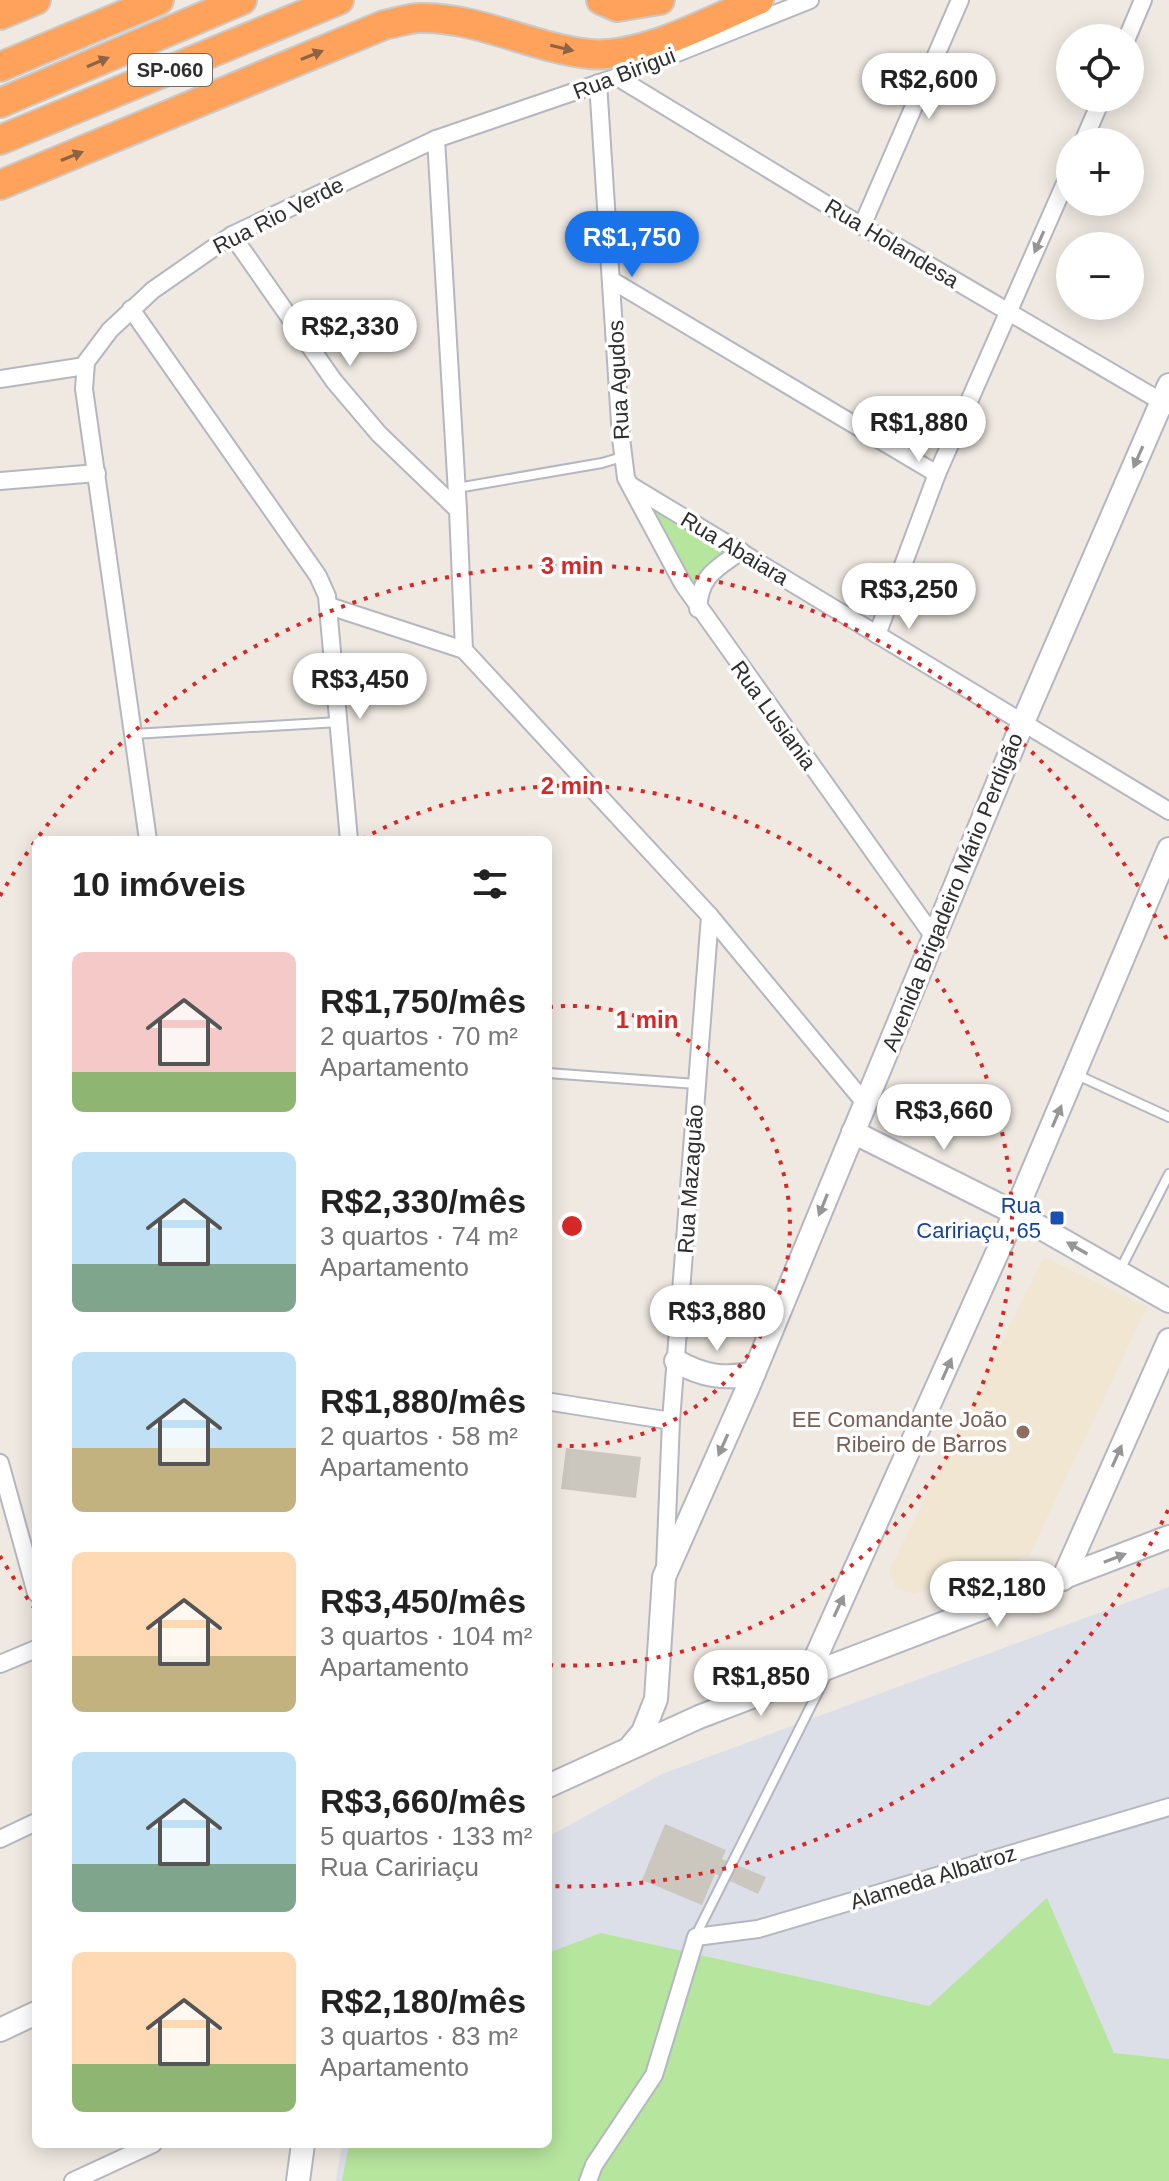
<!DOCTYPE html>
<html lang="pt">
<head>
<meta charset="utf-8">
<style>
	body { margin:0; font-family:Arial,sans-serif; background:#f2f2f2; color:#222; height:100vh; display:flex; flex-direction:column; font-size:30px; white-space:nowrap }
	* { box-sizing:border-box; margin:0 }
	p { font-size:26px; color:#767676 }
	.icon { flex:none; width:44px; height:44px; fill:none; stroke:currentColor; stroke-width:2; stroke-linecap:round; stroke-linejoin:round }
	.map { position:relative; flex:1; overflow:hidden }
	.sheet { position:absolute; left:32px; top:836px; width:520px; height:1312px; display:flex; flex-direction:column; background:#fff; border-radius:12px; box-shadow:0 4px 20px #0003 }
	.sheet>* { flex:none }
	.tools { position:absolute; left:1056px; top:24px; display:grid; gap:16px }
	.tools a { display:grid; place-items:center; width:88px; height:88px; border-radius:50%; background:#fff; box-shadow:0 4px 20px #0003; font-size:40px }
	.price { position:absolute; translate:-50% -68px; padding:0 18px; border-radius:28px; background:#fff; color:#222; font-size:26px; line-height:52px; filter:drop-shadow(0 2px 4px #0008) }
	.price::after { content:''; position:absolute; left:50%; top:48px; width:24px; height:18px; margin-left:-12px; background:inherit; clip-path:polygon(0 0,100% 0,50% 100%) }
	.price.selected { background:#1a73e8; color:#fff }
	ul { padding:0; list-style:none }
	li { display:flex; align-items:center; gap:24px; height:200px; padding:0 40px }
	li span { display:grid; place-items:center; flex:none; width:224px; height:160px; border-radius:12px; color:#555 }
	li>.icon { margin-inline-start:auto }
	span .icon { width:96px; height:96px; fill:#fffc; stroke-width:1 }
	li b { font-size:34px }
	h2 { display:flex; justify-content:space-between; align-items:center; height:96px; padding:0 40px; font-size:34px }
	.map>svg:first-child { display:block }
	.education { fill:#f0e6d1 }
	.airport { fill:#dcdee8 }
	.green { fill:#b6e59e }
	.building { fill:#cbc7bf }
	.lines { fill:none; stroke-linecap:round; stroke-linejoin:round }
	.lane-casing { stroke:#b4b7c1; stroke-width:12 }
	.street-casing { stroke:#b4b7c1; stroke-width:20 }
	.secondary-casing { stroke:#b4b7c1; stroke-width:26 }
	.highway-casing { stroke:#c9c9c9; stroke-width:32 }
	.lane { stroke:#fff; stroke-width:8 }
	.street { stroke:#fff; stroke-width:16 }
	.secondary { stroke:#fff; stroke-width:22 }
	.highway { stroke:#ffa35c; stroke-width:28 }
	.oneway { fill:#8c6343 }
	.oneway2 { fill:#969696 }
	.ring { fill:none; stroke:#d62828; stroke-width:4; stroke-dasharray:4 8 }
	.transit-dot { fill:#1a4fb4; stroke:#fff; stroke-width:3 }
	.education-dot { fill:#8d6e63; stroke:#fff; stroke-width:3 }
	.labels { text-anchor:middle; stroke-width:7; stroke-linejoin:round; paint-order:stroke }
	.shield { fill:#fff; stroke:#6d6d6d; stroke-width:2 }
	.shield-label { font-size:20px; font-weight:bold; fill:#2e2e2e }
	.street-label { font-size:22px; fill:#2e2e2e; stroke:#fff }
	.transit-label { font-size:22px; fill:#164399; stroke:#fff; text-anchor:end }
	.education-label { font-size:22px; fill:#785e54; stroke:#fff; text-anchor:end }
	.centre { fill:#d62828; stroke:#fff; stroke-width:4 }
	.ring-label { font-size:24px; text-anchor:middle; font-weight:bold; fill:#d62828; stroke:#fff; stroke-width:7; stroke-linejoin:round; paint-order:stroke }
</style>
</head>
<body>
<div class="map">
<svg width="1169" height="2181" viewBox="0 0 1169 2181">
	<rect width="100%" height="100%" fill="#efe9e1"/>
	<path class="education" d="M 1044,1257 L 1147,1307 L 1029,1556 L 914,1594 L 896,1588 L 889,1571 Z"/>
	<path class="airport" d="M 1169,1587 L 1169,2181 L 336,2181 L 342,2144 L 548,2144 L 548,1837 L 662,1774 Z"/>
	<g class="green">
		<path d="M 651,504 L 735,554 C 709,563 697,564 696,594 Z"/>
		<path d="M 1047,1898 L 1114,2053 L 1169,2059 L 1169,2181 L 342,2181 L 349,2144 L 548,2144 L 548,1953 L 601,1933 L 929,2006 Z"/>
	</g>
	<g class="building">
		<path d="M 566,1448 L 641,1457 L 636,1498 L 561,1489 Z"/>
		<path d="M 665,1824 L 726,1850 L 722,1859 L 766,1877 L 758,1894 L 715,1874 L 702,1905 L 642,1880 Z"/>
	</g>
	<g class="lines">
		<g class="lane-casing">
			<g id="lane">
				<path d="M 457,488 L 602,463 L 622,457"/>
				<path d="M 133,734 L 339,722"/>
				<path d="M 548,1073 L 696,1084"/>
				<path d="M 1075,1074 L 1169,1117"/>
				<path d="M 1119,1272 L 1169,1174"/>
				<path d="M 696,1935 L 828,1672"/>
			</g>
		</g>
		<g class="street-casing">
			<g id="street">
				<path d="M 1127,38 L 1143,0"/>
				<path d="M 617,77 L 862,226 L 1169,406"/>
				<path d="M 598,83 L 621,438 L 626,478 L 683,584 L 934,937"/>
				<path d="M 436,139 L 458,510 L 464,650"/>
				<path d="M 1083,142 L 1102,98"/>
				<path d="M 862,226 L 960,0"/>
				<path d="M 232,235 L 334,381 L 379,434 L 458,510"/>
				<path d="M 613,281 L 937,474"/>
				<path d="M 131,309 L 318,576 L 327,596 L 349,840"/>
				<path d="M 0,379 L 85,366"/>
				<path d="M 0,481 L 97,473"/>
				<path d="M 630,485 L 1169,811"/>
				<path d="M 329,606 L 464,650 L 710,916 L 865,1103"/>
				<path d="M 698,609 C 700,575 716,569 741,551"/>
				<path d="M 877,635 L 937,474 L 1070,172"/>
				<path d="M 148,840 L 84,389 L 86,362 L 110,330 L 153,290 L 232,235 L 436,139 L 617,77 L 810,0"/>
				<path d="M 552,1402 L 671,1421"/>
				<path d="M 0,1463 L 36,1593"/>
				<path d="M 665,1568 L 671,1421 L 710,916"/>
				<path d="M 0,1664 L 36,1649"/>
				<path d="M 0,1839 L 36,1822"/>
				<path d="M 73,2181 L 153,2144"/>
				<path d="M 588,2181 L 594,2165 L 654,2075 L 696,1937 L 758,1929 L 1169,1807"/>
			</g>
		</g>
		<g class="secondary-casing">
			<g id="secondary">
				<path d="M 853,1132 L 1015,1213 L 1169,1301"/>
				<path d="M 676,1361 C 702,1376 725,1380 754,1373"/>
				<path d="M 1063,1579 L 1169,1340"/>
				<path d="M 807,1677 L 1015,1213 L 1169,849"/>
				<path d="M 632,1745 L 643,1732 L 656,1699 L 664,1577 L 749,1385 L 1023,722 L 1169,385"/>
				<path d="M 548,1786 L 699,1717 L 1169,1537"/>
				<path d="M 0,2030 L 36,2013"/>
				<path d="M 298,2181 L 303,2144"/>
			</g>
		</g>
		<g class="highway-casing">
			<g id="highway">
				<path d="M 601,0 L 617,7 L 660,0"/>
				<path d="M 0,15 L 36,0"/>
				<path d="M 0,67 L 159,0"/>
				<path d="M 0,103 L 242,0"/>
				<path d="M 0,140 L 339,0"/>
				<path d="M 0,185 L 384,25 C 396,23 409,18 420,18 C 479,17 532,48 589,54 C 642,59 711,20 759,0"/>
			</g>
		</g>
		<use href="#lane" class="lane"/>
		<use href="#street" class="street"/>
		<use href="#secondary" class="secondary"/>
		<use href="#highway" class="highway"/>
	</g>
	<defs><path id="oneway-solid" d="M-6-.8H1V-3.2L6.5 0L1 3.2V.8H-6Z" transform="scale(2)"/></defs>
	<g class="oneway">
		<use href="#oneway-solid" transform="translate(562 48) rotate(13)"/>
		<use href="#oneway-solid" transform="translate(312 55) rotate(-22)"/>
		<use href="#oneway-solid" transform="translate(98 62) rotate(-23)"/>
		<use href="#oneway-solid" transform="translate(72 156) rotate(-22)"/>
	</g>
	<g class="oneway2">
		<use href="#oneway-solid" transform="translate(1039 242) rotate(114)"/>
		<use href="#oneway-solid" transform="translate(1138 457) rotate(114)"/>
		<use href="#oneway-solid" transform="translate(1057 1116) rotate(-67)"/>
		<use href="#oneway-solid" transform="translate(823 1205) rotate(112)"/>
		<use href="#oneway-solid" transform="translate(1077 1248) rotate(-150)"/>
		<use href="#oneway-solid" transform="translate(947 1369) rotate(-66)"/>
		<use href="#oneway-solid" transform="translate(723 1445) rotate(114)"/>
		<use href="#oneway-solid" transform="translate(1117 1456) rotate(-66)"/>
		<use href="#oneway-solid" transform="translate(1115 1558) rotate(-21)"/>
		<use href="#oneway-solid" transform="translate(839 1606) rotate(-65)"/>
	</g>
	<g class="ring">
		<path d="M549 1007A220 220 0 1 1 549 1445"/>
		<path d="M362 839A440 440 0 1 1 549 1665"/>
		<path d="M1168 1510A660 660 0 0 1 549 1886M35 1609A660 660 0 0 1 0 1556M0 896A660 660 0 0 1 1168 942"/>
	</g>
	<rect class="transit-dot" x="1049" y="1210" width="16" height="16" rx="4"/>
	<circle class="education-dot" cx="1023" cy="1432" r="8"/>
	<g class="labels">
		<rect class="shield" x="128" y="54" width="84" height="32" rx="6"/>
		<g class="shield-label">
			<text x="170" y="77">SP-060</text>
		</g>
		<g class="street-label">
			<text transform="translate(624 73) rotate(-21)" y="8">Rua Birigui</text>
			<text transform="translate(278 215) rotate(-27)" y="8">Rua Rio Verde</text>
			<text transform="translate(892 243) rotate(31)" y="8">Rua Holandesa</text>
			<text transform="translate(618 380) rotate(-93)" y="8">Rua Agudos</text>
			<text transform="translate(735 548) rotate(31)" y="8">Rua Abaiara</text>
			<text transform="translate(774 715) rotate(54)" y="8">Rua Lusiania</text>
			<text transform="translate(952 892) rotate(-68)" y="8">Avenida Brigadeiro Mário Perdigão</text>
			<text transform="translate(690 1179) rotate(-86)" y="8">Rua Mazaguão</text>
			<text transform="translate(933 1877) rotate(-17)" y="8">Alameda Albatroz</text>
		</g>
		<g class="transit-label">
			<text x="1041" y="1213">Rua<tspan x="1041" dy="25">Caririaçu, 65</tspan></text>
		</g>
		<g class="education-label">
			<text x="1007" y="1427">EE Comandante João<tspan x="1007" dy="25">Ribeiro de Barros</tspan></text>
		</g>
	</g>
	<circle cx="572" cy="1226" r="12" class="centre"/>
	<g class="ring-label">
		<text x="572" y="574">3 min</text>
		<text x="572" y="794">2 min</text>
		<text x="647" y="1028">1 min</text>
	</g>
</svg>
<div class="tools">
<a><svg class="icon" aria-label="locate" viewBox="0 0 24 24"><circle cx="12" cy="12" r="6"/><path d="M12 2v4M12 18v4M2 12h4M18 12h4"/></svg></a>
<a>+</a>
<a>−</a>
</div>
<b class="price" style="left:929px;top:121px">R$2,600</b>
<b class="price selected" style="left:632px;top:279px">R$1,750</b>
<b class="price" style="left:350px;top:368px">R$2,330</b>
<b class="price" style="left:919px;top:464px">R$1,880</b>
<b class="price" style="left:909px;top:631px">R$3,250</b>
<b class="price" style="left:360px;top:721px">R$3,450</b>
<b class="price" style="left:944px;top:1152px">R$3,660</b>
<b class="price" style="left:717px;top:1353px">R$3,880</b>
<b class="price" style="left:997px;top:1629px">R$2,180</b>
<b class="price" style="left:761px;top:1718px">R$1,850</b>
<section class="sheet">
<h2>10 imóveis<svg class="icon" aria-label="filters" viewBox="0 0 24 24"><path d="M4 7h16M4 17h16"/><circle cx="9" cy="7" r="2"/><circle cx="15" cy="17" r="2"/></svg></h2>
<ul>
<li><span style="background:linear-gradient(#f6c9c9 75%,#8fb573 0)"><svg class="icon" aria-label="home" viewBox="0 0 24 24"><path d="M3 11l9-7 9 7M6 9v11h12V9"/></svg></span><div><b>R$1,750/mês</b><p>2 quartos · 70 m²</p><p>Apartamento</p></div></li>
<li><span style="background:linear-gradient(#bfe0f5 70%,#7fa58c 0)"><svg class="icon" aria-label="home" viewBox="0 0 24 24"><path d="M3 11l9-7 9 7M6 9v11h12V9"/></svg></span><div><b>R$2,330/mês</b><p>3 quartos · 74 m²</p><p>Apartamento</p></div></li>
<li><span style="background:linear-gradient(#bfe0f5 60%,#c2b280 0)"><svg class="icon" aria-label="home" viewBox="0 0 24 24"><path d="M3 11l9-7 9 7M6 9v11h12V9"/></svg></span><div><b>R$1,880/mês</b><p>2 quartos · 58 m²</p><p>Apartamento</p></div></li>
<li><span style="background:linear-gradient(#ffd9b3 65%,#c2b280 0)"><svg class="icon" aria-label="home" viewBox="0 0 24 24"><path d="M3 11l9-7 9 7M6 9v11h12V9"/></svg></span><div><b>R$3,450/mês</b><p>3 quartos · 104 m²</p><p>Apartamento</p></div></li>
<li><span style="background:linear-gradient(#bfe0f5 70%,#7fa58c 0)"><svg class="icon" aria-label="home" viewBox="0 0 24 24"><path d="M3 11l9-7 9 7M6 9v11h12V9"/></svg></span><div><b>R$3,660/mês</b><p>5 quartos · 133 m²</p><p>Rua Caririaçu</p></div></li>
<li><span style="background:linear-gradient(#ffd9b3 70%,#8fb573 0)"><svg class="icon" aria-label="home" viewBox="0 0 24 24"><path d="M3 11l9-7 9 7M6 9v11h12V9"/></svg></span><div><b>R$2,180/mês</b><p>3 quartos · 83 m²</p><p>Apartamento</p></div></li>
</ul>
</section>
</div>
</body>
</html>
